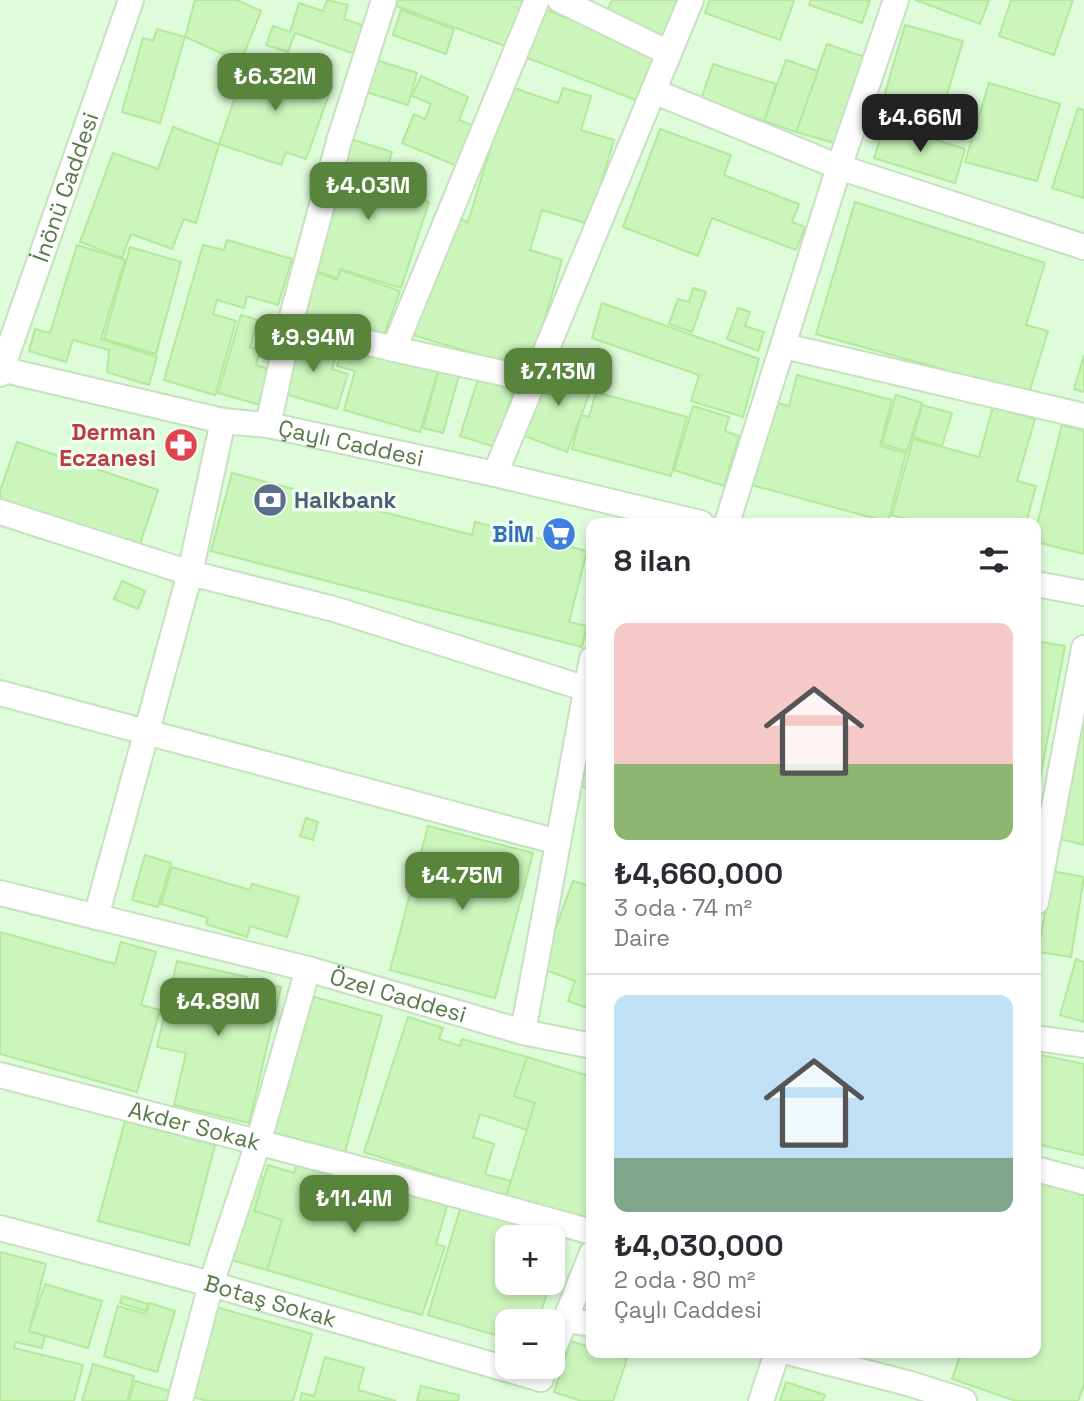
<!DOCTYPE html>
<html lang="tr">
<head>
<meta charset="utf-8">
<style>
	body { margin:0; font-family:"Space Grotesk",sans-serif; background:#f7f7f7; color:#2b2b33; height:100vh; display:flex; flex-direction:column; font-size:26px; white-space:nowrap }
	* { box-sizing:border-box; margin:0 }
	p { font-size:23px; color:#7c7c81 }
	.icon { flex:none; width:38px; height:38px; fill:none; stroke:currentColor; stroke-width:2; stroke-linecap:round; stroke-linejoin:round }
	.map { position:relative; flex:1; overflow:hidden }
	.details { position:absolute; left:586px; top:518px; width:455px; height:840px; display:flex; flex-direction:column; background:#fff; border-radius:14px; box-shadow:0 4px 10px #0003 }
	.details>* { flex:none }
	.controls { position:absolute; left:495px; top:1225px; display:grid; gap:14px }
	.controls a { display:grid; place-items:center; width:70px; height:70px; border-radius:14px; background:#fff; box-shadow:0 4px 10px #0003; font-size:35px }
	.price { position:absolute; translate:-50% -60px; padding:0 16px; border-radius:14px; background:#59843b; color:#fff; font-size:23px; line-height:46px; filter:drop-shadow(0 2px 4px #0008) }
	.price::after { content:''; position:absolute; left:50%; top:42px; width:21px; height:16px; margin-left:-10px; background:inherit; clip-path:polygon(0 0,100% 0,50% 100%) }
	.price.on { background:#222; color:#fff }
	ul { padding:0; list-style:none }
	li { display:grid; align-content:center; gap:14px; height:371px; padding:0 28px }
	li+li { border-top:2px solid #e1e1e2 }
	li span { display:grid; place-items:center; height:217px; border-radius:14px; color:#555 }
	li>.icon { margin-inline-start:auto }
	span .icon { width:126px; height:126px; fill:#fffc; stroke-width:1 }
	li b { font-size:30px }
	h2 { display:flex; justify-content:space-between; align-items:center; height:84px; padding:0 28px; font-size:30px }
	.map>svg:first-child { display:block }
	.residential { fill:#defbda; fill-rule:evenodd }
	.building { fill:#ccf5bc; stroke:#b2e99b; stroke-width:2 }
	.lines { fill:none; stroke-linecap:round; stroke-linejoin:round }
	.minor-casing { stroke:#c5e1be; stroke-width:28 }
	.minor { stroke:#fff; stroke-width:24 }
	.labels { text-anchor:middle; stroke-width:7; stroke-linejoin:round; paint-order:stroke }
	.street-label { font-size:23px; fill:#587a49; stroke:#efffee }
	.health-label { font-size:23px; font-weight:bold; fill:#be3a42; stroke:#efffee; text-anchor:end }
	.service-label { font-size:23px; font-weight:bold; fill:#4e5e75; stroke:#efffee; text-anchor:start }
	.shop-label { font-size:23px; font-weight:bold; fill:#366cbe; stroke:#efffee; text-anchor:end }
</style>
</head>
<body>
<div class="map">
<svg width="1084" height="1401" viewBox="0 0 1084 1401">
	<rect width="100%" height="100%" fill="#e8fee6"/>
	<path class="residential" d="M 0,0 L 1084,0 L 1084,1401 L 0,1401 ZM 592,523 L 1036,523 L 1036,1353 L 592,1353 ZM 508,1237 L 553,1237 L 553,1283 L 508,1283 ZM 508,1321 L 553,1321 L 553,1367 L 508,1367 Z"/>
	<g class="building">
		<path d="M 195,0 L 237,0 L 261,11 L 241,62 L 185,37 Z"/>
		<path d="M 327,0 L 348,5 L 344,19 L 365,26 L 355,54 L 295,33 L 288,52 L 266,45 L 273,26 L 290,32 L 299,3 L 323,11 Z"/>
		<path d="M 398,0 L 531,0 L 513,49 L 396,6 Z"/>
		<path d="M 612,0 L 683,0 L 669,38 L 606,14 Z"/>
		<path d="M 710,0 L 792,0 L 794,1 L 780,40 L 705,13 Z"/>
		<path d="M 811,0 L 870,0 L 862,23 L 809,5 Z"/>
		<path d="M 915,0 L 989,0 L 980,24 Z"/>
		<path d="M 1011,0 L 1073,0 L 1054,55 L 999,36 Z"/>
		<path d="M 544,9 L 662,55 L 643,103 L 525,57 Z"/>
		<path d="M 401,10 L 454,29 L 446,54 L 393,35 Z"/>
		<path d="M 905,25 L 963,41 L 936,131 L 879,114 Z"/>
		<path d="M 157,29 L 185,37 L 160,123 L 122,112 L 143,38 L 153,41 Z"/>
		<path d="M 827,44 L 868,58 L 834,143 L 796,132 Z"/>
		<path d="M 249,57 L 332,86 L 306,159 L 286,152 L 281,165 L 219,144 Z"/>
		<path d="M 373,59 L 417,73 L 408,105 L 363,91 Z"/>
		<path d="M 786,60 L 818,71 L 796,132 L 764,121 Z"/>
		<path d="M 713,64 L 776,84 L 764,121 L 701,100 Z"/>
		<path d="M 421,76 L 468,97 L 459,120 L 479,128 L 462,168 L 402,143 L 414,114 L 425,119 L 431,104 L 412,96 Z"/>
		<path d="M 989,83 L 1060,104 L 1037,181 L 965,162 Z"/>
		<path d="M 511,87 L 558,103 L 563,88 L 591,96 L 581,130 L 614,140 L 589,224 L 542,210 L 530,250 L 562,260 L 530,370 L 413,335 L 455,217 L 468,222 L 495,133 Z"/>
		<path d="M 1078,108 L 1084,110 L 1084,198 L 1052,188 Z"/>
		<path d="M 885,124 L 965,149 L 955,183 L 874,158 Z"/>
		<path d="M 173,127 L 219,144 L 196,223 L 184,219 L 172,249 L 131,234 L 122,258 L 80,242 L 113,153 L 158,169 Z"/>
		<path d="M 660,129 L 731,155 L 724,175 L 799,204 L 792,222 L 805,227 L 796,250 L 712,218 L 698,256 L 623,227 Z"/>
		<path d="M 351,139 L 392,152 L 381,187 L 429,202 L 401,288 L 340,269 L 337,278 L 309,269 Z"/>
		<path d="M 855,202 L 1045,263 L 1026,325 L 1048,331 L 1029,393 L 816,334 Z"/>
		<path d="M 227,240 L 292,259 L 278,305 L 247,296 L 244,308 L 217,300 L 213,314 L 236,321 L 215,395 L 164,380 L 203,245 L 224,250 Z"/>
		<path d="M 77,245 L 125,260 L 101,339 L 157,357 L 149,385 L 107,372 L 109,350 L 73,340 L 66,362 L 29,351 L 35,329 L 50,333 Z"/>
		<path d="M 130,247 L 181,262 L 156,354 L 104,339 Z"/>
		<path d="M 341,270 L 400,291 L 382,341 L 299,312 L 313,271 L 337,280 Z"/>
		<path d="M 693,288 L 706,292 L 692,332 L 669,324 L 678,299 L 689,302 Z"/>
		<path d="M 602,303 L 759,359 L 743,417 L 691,401 L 699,375 L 592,338 Z"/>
		<path d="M 738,308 L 750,312 L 745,326 L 764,332 L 758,351 L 727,339 Z"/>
		<path d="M 241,315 L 258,320 L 250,347 L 260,350 L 256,365 L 275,371 L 264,406 L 218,393 Z"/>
		<path d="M 295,337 L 338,350 L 332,369 L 348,374 L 337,409 L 278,392 Z"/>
		<path d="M 344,344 L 438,371 L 420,432 L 344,410 L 355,371 L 337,366 Z"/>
		<path d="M 1084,355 L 1084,392 L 1074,389 Z"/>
		<path d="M 441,362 L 461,368 L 443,433 L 423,428 Z"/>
		<path d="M 549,364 L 594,382 L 567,452 L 522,435 Z"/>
		<path d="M 480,373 L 515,385 L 495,447 L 460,436 Z"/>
		<path d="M 797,375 L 892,400 L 880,446 L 906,453 L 888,522 L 748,484 L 770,401 L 789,406 Z"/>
		<path d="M 596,392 L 687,417 L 671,476 L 572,449 L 581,415 L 589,417 Z"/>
		<path d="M 896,395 L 922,403 L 907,451 L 882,444 Z"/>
		<path d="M 922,405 L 952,413 L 942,446 L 913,437 Z"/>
		<path d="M 693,406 L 729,417 L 725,431 L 739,436 L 724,486 L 674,470 Z"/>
		<path d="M 993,407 L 1035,419 L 1017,481 L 1036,486 L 1026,523 L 921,523 L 892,515 L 913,439 L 979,457 Z"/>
		<path d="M 1062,425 L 1084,430 L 1084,554 L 1036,542 L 1036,529 Z"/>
		<path d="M 17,442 L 158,490 L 138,550 L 0,502 L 0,491 Z"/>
		<path d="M 232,473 L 472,535 L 475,522 L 587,551 L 569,622 L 587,626 L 582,647 L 211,551 Z"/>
		<path d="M 122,581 L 145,591 L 138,609 L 114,599 Z"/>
		<path d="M 1036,641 L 1065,646 L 1036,800 Z"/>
		<path d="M 1084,699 L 1084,845 L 1052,837 Z"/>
		<path d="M 592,741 L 592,790 L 581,786 Z"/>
		<path d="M 306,818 L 318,822 L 313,840 L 300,836 Z"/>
		<path d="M 428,826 L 533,853 L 495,998 L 390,970 Z"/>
		<path d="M 145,855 L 171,863 L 158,907 L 132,900 Z"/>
		<path d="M 172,867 L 250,890 L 252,884 L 299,897 L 287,937 L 250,926 L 247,937 L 206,924 L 208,918 L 161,904 Z"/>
		<path d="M 1052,871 L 1084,877 L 1071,957 L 1038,952 Z"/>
		<path d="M 573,881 L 592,887 L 592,1010 L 568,1001 L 575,981 L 541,968 Z"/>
		<path d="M 0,932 L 115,964 L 121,942 L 156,952 L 141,1005 L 160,1010 L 137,1092 L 0,1054 Z"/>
		<path d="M 1076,959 L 1084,962 L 1084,1022 L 1060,1015 Z"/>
		<path d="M 177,961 L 247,977 L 247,980 L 281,987 L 249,1123 L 174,1105 L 186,1053 L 157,1047 Z"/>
		<path d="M 311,996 L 382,1016 L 345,1152 L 271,1132 Z"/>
		<path d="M 408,1017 L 443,1028 L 439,1039 L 460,1046 L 462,1039 L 527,1057 L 514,1096 L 535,1103 L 527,1130 L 480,1114 L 473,1137 L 494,1144 L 485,1174 L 511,1181 L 506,1197 L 364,1152 Z"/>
		<path d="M 1036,1054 L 1084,1064 L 1084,1155 L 1036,1144 Z"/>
		<path d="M 527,1057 L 592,1077 L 592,1204 L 586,1222 L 506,1197 L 535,1103 L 514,1096 Z"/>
		<path d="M 125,1121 L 215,1145 L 189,1245 L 98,1221 Z"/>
		<path d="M 297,1163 L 345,1178 L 347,1172 L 448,1203 L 436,1244 L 445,1247 L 422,1315 L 267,1270 L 282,1220 L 254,1211 L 268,1165 L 294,1173 Z"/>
		<path d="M 255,1174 L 264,1178 L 254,1211 L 282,1220 L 267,1270 L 231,1260 Z"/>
		<path d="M 1038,1180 L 1084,1196 L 1084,1385 L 1078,1401 L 1016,1401 L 952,1379 L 961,1353 L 1036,1353 Z"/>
		<path d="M 461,1206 L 564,1237 L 553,1273 L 553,1237 L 508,1237 L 508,1283 L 550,1283 L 538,1321 L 508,1321 L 508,1339 L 428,1315 Z"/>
		<path d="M 0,1252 L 46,1264 L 29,1331 L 45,1335 L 42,1348 L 15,1342 L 14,1348 L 83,1365 L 74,1401 L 0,1401 Z"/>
		<path d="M 45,1284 L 102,1301 L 88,1348 L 29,1331 Z"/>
		<path d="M 122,1296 L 148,1304 L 146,1311 L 120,1303 Z"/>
		<path d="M 149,1303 L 175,1311 L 157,1372 L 104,1356 L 118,1306 L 146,1314 Z"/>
		<path d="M 212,1306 L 312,1334 L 293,1401 L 207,1401 L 186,1395 Z"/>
		<path d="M 571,1341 L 592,1348 L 592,1353 L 608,1353 L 627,1359 L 613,1401 L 581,1401 L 554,1392 Z"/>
		<path d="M 325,1357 L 364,1368 L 358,1390 L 396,1401 L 300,1401 L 302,1393 L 314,1396 Z"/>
		<path d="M 93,1364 L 134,1376 L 127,1401 L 82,1401 Z"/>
		<path d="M 135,1381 L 170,1391 L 167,1401 L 129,1401 Z"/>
		<path d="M 786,1382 L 825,1395 L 823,1401 L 780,1401 Z"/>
		<path d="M 421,1386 L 459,1395 L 458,1401 L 417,1401 Z"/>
	</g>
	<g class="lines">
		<g class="minor-casing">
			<g id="minor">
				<path d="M 560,0 L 669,53"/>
				<path d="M 653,91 L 839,167 L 1084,247"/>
				<path d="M 290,324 L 394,349 L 537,0"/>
				<path d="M 784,346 L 1084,416"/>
				<path d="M 394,349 L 534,380"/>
				<path id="s1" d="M 0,369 L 223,421 L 268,425 L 495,474 L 701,523"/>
				<path id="s2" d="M 0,374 L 131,0"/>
				<path d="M 268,425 L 290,324 L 339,141 L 384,0"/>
				<path d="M 495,474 L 691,0"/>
				<path d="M 0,512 L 190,573 L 223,421"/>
				<path d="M 727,523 L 839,167 L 896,0"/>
				<path d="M 1036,584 L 1084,593"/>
				<path d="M 0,693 L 558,842"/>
				<path id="s3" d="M 0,893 L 308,969 L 523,1032 L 592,1046"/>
				<path d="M 1036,902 L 1084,648"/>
				<path d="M 96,917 L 190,573 L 334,609 L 587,689"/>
				<path d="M 523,1032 L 592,659"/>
				<path d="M 1036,1038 L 1084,1045"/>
				<path id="s4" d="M 0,1075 L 395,1178 L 592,1232"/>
				<path d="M 1036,1169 L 1084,1182"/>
				<path id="s5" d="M 0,1228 L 211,1284 L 541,1379"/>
				<path d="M 565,1320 L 592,1324"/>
				<path d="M 553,1350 L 592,1253"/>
				<path d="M 791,1353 L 911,1384 L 964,1401"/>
				<path d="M 180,1401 L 211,1284 L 258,1143 L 308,969"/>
				<path d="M 761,1401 L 777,1353"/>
			</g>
		</g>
		<use href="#minor" class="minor"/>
	</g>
	<defs>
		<g id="pharmacy-disc" transform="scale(1.75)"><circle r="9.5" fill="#e0444e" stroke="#efffee"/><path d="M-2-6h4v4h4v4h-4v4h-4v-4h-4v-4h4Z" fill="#fff"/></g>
		<g id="bank-disc" transform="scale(1.75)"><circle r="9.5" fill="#5c6f8a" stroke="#efffee"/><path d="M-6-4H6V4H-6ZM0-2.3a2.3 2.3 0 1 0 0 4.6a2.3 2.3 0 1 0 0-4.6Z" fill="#fff"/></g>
		<g id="supermarket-disc" transform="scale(1.75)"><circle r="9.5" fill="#3f7fe0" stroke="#efffee"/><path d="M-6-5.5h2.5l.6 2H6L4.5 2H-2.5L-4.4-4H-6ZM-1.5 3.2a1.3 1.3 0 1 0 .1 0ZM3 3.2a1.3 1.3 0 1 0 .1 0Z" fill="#fff"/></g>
	</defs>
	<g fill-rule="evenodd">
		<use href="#pharmacy-disc" x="181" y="445"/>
		<use href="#bank-disc" x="270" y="500"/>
		<use href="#supermarket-disc" x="559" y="534"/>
	</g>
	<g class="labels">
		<g class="street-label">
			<text dy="8" stroke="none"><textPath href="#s2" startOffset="198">İnönü Caddesi</textPath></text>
			<text dy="8" stroke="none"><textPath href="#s1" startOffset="359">Çaylı Caddesi</textPath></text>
			<text dy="8" stroke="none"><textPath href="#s3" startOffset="411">Özel Caddesi</textPath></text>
			<text dy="8" stroke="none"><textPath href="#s4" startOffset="201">Akder Sokak</textPath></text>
			<text dy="8" stroke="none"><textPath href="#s5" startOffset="280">Botaş Sokak</textPath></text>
		</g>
		<g class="health-label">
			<text x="156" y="440">Derman<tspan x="156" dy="26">Eczanesi</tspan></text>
		</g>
		<g class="service-label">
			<text x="294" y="508">Halkbank</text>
		</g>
		<g class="shop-label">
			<text x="534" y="542">BİM</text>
		</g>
	</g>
</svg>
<div class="controls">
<a>+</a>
<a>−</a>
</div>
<b class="price" style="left:275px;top:113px">₺6.32M</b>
<b class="price on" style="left:920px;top:154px">₺4.66M</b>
<b class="price" style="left:368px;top:222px">₺4.03M</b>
<b class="price" style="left:313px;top:374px">₺9.94M</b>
<b class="price" style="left:558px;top:408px">₺7.13M</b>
<b class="price" style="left:462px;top:912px">₺4.75M</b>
<b class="price" style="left:218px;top:1038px">₺4.89M</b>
<b class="price" style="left:354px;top:1235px">₺11.4M</b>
<section class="details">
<h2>8 ilan<svg class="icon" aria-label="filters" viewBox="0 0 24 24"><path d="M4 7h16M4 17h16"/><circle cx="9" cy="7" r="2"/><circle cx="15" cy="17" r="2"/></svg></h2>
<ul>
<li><span style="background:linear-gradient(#f6c9c9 65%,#8fb573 0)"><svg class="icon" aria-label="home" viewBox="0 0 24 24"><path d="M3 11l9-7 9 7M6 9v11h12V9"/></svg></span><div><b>₺4,660,000</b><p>3 oda · 74 m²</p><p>Daire</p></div></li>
<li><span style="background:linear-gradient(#bfe0f5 75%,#7fa58c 0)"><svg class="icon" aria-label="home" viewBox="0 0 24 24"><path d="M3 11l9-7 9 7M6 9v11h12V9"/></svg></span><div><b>₺4,030,000</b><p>2 oda · 80 m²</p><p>Çaylı Caddesi</p></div></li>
</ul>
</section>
</div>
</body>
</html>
